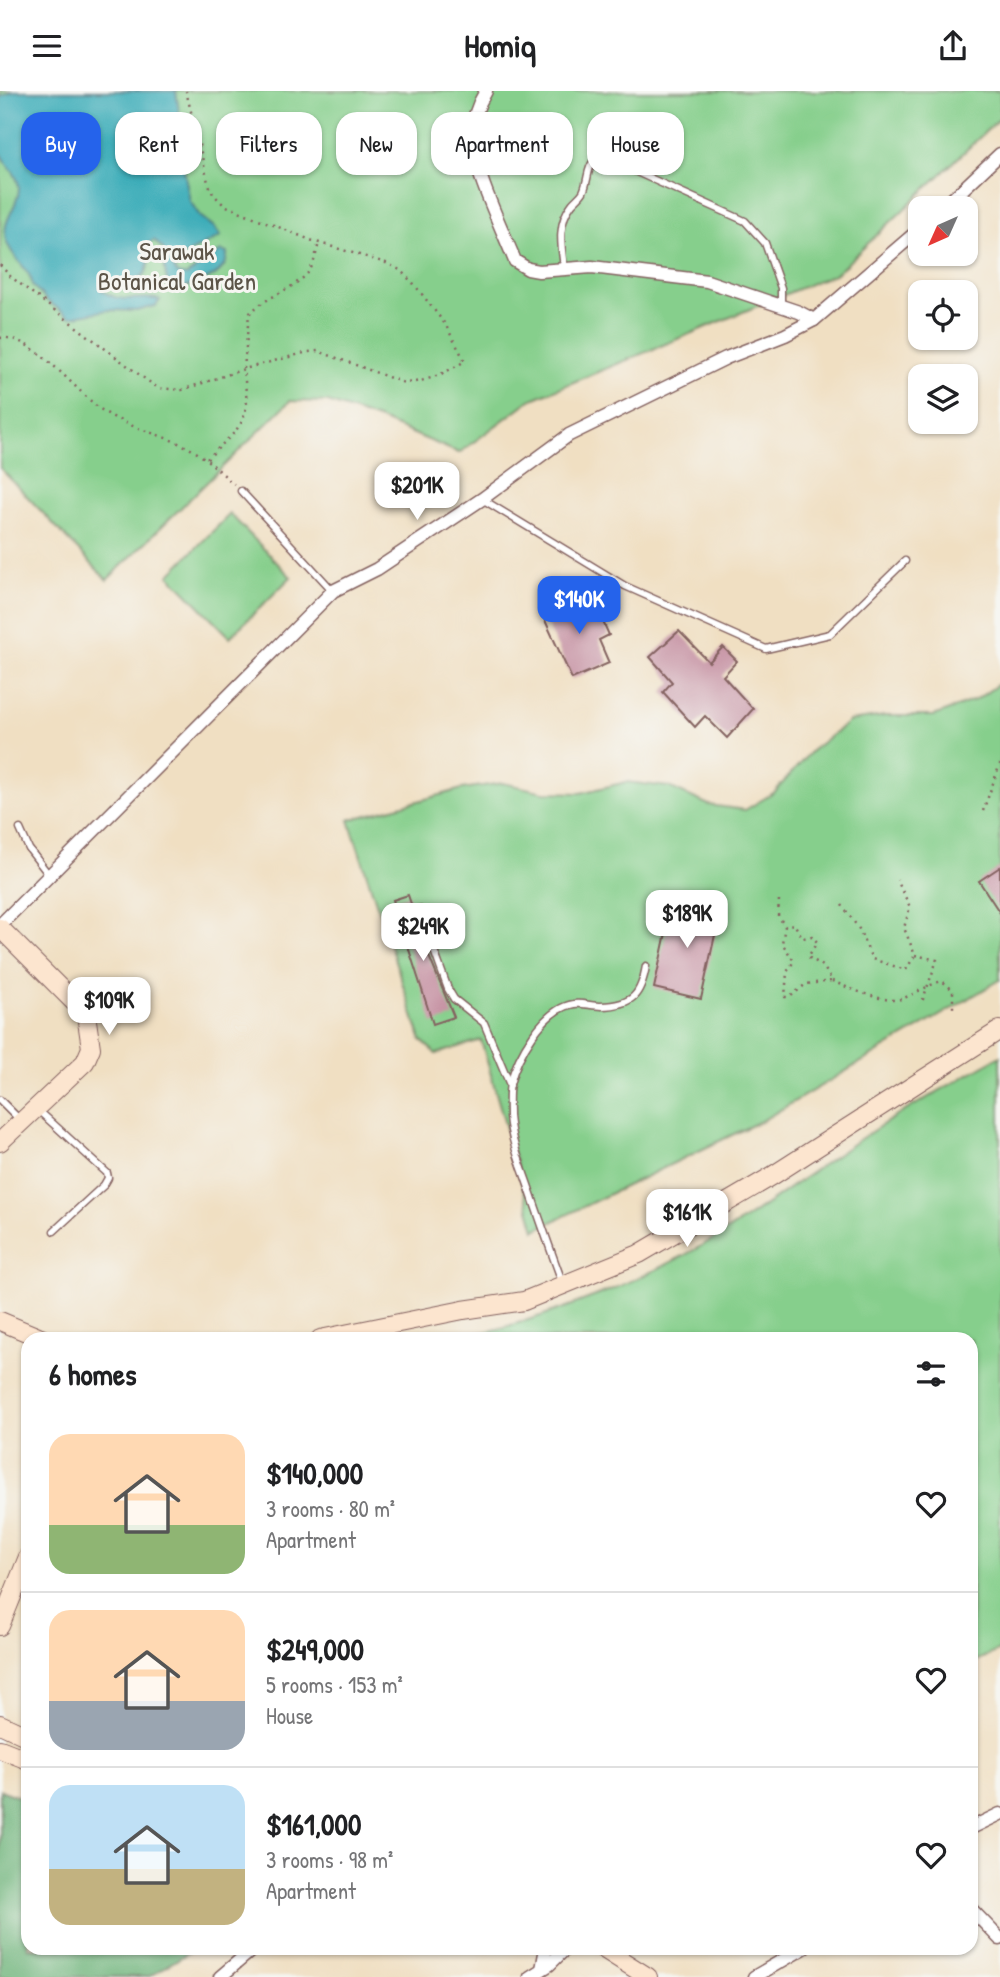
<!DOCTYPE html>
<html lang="en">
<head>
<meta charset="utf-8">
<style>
	body { margin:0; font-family:"Patrick Hand",sans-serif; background:#f6f6f6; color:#202124; height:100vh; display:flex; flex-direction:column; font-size:26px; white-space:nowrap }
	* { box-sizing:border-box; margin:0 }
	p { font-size:23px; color:#757577 }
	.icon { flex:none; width:38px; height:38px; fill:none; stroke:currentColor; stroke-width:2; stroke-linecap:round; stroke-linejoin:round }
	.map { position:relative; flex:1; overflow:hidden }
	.side { position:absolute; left:21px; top:1241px; width:957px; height:623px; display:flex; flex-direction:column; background:#fff; border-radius:21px; box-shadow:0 2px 5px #0004 }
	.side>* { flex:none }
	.banner { position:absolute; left:21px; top:21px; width:959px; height:63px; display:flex; gap:14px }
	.needle { width:46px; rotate:225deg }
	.buttons { position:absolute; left:908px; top:105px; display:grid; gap:14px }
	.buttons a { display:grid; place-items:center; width:70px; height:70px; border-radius:14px; background:#fff; box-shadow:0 2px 5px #0004; font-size:35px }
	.price { position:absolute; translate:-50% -60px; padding:0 16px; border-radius:14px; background:#fff; color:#222; font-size:23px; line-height:46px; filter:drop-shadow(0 2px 4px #0008) }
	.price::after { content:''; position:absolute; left:50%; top:42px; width:21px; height:16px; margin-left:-10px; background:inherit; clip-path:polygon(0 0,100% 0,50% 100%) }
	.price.current { background:#2563eb; color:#fff }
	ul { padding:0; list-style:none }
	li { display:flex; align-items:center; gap:21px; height:175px; padding:0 28px }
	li+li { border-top:2px solid #e0e0e0 }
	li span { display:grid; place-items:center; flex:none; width:196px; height:140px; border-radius:21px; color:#555 }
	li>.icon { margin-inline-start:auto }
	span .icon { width:84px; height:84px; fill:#fffc; stroke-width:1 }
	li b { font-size:30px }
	h2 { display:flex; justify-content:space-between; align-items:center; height:84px; padding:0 28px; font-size:30px }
	.chip { padding:0 24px; border-radius:21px; background:#fff; box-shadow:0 2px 5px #0004; font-size:24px; line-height:63px }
	.chip.current { background:#2563eb; color:#fff }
	header { display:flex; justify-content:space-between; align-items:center; height:91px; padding:0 28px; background:#fff; font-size:32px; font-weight:800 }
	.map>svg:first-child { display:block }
	.green { fill:#86cf8c; stroke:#68775c; stroke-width:2 }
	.forest { fill:#6cb278; stroke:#5b6852; stroke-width:2 }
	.water { fill:#3dadb9; stroke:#446672; stroke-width:2 }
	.building { fill:#c794a5 }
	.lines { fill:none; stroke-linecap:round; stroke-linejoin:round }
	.lane-casing { stroke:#846260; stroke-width:9 }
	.street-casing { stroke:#846260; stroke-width:15 }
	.secondary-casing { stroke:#846260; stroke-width:20 }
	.path { stroke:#846260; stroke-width:2.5; stroke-dasharray:2 5; stroke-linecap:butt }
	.lane { stroke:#fff; stroke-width:6 }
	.street { stroke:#fff; stroke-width:12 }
	.secondary { stroke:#fce5cf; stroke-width:18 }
	.labels { text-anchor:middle; stroke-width:6; stroke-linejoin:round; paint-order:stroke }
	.park-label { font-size:26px; fill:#5c5448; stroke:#f6f6f2 }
</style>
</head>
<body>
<header><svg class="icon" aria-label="menu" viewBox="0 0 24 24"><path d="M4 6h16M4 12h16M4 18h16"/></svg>Homiq<svg class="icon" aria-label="share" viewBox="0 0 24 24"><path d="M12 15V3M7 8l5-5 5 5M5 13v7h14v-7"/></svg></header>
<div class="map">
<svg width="1000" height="1886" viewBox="0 0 1000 1886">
	<rect width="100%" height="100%" fill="#f6f6f2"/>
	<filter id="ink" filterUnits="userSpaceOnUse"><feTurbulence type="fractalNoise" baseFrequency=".0143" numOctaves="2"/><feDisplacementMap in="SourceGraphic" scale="14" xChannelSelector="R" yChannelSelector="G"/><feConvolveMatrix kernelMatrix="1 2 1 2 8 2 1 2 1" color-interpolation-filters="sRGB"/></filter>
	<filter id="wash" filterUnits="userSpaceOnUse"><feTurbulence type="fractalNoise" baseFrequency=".00686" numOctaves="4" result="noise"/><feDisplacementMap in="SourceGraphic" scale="28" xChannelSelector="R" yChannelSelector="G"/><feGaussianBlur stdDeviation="1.57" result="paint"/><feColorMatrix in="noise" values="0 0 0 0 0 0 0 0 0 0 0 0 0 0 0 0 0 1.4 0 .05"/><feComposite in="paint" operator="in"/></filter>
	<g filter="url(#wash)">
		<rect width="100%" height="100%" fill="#f0dfc2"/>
		<g class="green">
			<path d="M 0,0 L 1000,0 L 1000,27 L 837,182 L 530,309 L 459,362 L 383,330 L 328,311 L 290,310 L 107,489 L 0,377 Z"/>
			<path d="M 230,423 L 291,486 L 230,546 L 169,484 Z"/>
			<path d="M 1000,592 L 1000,889 L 763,1029 L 535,1139 L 481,949 L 436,963 L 421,949 L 349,729 L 462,698 L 503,692 L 544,701 L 581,702 L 626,691 L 669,696 L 709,714 L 745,719 L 775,701 L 811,660 L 850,630 L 885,625 L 934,625 L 977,608 Z"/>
			<path d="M 1000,965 L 1000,1559 L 971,1572 L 971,1248 L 455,1248 C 543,1230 650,1188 726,1140 C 776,1109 822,1072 871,1041 C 913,1014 957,990 1000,965 Z"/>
		</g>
		<path class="forest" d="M 0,1699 L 28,1709 L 28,1857 L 196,1857 L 148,1886 L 0,1886 Z"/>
		<path class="water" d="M 13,0 L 176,0 L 185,63 L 184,78 L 190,110 L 200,125 L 214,136 L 221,145 L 181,166 L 173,175 L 177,183 L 186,185 L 221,160 L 227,162 C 229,186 192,195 173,199 L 168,195 L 165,180 L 164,159 L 154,149 L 148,153 C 153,196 136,187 105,190 L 100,197 C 117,215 139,204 160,209 L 156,215 L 137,220 L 108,219 L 70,226 L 47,210 L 32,194 C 33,181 11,167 6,149 C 1,129 18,117 19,98 C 19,81 2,73 0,60 C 0,43 0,24 0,6 Z"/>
		<g id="blocks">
			<g class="building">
				<path d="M 591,504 L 609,544 L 599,549 L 609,572 L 572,588 L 543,525 Z"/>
				<path d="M 679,540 L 709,571 L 723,556 L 737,570 L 723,585 L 753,618 L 727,647 L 705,625 L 695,636 L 663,601 L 672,591 L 650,566 Z"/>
				<path d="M 1000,776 L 1000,822 L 979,790 Z"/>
				<path d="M 408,804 L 428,863 L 454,926 L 433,933 L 393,809 Z"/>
				<path d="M 673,810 L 720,821 L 701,908 L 654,897 Z"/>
			</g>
		</g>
	</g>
	<g filter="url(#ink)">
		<use href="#blocks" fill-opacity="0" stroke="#846260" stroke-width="2"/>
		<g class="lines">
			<g class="lane-casing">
				<g id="lane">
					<path d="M 564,176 C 561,154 557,132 572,113 C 575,109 580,106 583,101 C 591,85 584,63 610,69 L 745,130 L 765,152 L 781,197 L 781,215"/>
					<path d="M 241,400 L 333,500"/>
					<path d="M 482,408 L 625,495 L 766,558 L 830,543 L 905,470"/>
					<path d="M 20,738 L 29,758 L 49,784"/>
					<path d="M 419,818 L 448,898 L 454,908 L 484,932 L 510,994"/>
					<path d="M 0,1009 L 20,1029"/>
					<path d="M 38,1019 L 107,1082 L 108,1087 L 104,1094 L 54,1140"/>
					<path d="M 563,1193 C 551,1161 540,1129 529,1097 C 521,1074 511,1050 509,1025 C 509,1016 508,1002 510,993 C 517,966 543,917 574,913 C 583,912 592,915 601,915 C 633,914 641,904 646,875"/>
				</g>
			</g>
			<g class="street-casing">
				<g id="street">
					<path d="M 486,0 C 478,13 472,30 472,46 C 472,76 503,140 515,170 L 528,178 L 539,180 L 592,176 L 707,190 L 799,221 L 814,229"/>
					<path d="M 943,117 L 1000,63"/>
					<path d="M 0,834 L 333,500 L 377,478 L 482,408 L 569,344 L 726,267 L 785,244 L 814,229 L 920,138"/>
					<path d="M 971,1737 L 1000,1723"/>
					<path d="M 971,1818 L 1000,1848"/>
					<path d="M 542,1878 L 546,1857"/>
					<path d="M 220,1886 L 254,1857"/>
					<path d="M 530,1886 L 549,1874 L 566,1857"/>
					<path d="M 754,1886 L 804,1857"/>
				</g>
			</g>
			<g class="secondary-casing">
				<g id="secondary">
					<path d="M 0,837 L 86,923 L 91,957 L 85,971 L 0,1051"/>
					<path d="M 0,1230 L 43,1248"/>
					<path d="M 320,1248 L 463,1219 L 524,1210 L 639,1163 L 772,1085 L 1000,939"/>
					<path d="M 0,1535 L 28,1466"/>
					<path d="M 0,1633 L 28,1646"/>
					<path d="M 0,1658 L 28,1669"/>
					<path d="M 602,1857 L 648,1886"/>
				</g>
			</g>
			<g class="path">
				<path d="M 0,174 L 11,186 L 145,288 L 158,297 L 182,299 L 244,278 L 308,261 L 318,260 L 404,292 C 428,291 445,282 465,270 L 445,233 L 414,193 L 400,179 L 386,172 L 313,150 L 224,114 L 213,103 L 208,91 L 186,0"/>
				<path d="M 0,247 C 32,242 77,302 103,320 C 127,336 157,342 183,354 C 203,363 218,379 234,393"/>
				<path d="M 207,368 L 235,341 L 243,329 L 247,314 L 244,278 L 249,223 C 265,206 290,200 306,184 C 314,176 316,162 319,152"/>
				<path d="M 983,720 L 1000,673"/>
				<path d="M 779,809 L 778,825 L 785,835 L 782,852 L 794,870 L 787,881 L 785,906 L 790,906 L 806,893 L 832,890 L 823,875 L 808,866 L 817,851 L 812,845 L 803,847 L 794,833 L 785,835"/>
				<path d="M 842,814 L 859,838 L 872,868 L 906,879 L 915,864 L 904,837 L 910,816 L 897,789"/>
				<path d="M 915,864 L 937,869 L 922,911"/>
				<path d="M 832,890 C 848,897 886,913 901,908 C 915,903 928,894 942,890 L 953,899 L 953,917"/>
			</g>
			<use href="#lane" class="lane"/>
			<use href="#street" class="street"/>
			<use href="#secondary" class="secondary"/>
		</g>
	</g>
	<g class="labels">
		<g class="park-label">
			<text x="177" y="169">Sarawak<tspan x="177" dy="30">Botanical Garden</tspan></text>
		</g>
	</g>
</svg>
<div class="buttons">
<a><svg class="needle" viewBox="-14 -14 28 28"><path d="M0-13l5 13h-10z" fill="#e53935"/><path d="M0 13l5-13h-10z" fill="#757577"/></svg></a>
<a><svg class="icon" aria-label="locate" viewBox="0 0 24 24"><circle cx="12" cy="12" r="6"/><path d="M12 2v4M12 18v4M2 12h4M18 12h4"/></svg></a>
<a><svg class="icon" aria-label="layers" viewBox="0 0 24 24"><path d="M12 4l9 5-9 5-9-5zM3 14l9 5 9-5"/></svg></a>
</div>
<b class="price" style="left:417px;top:431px">$201K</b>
<b class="price current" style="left:579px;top:545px">$140K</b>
<b class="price" style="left:687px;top:859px">$189K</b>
<b class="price" style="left:423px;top:872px">$249K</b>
<b class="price" style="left:109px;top:946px">$109K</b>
<b class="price" style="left:687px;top:1158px">$161K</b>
<div class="banner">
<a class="chip current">Buy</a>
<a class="chip">Rent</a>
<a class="chip">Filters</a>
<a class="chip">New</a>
<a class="chip">Apartment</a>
<a class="chip">House</a>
</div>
<section class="side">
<h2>6 homes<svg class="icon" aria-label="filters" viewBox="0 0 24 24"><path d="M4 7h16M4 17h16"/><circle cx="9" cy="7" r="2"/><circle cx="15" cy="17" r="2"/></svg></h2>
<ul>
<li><span style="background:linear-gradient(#ffd9b3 65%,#8fb573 0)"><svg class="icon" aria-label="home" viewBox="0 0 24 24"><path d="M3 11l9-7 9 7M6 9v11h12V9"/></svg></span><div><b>$140,000</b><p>3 rooms · 80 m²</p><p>Apartment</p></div><svg class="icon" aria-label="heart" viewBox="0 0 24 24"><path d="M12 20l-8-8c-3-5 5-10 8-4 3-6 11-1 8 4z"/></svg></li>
<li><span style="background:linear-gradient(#ffd9b3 65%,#9aa5b1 0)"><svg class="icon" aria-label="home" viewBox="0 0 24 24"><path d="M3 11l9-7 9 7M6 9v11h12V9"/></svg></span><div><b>$249,000</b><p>5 rooms · 153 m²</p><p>House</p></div><svg class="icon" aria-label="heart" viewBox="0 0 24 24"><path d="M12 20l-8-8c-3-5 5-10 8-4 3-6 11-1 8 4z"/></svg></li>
<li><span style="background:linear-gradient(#bfe0f5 60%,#c2b280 0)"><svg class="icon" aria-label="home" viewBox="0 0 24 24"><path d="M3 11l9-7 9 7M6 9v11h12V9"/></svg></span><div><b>$161,000</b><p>3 rooms · 98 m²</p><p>Apartment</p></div><svg class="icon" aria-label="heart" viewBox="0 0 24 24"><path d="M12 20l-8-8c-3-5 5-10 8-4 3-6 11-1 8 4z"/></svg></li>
</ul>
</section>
</div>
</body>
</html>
